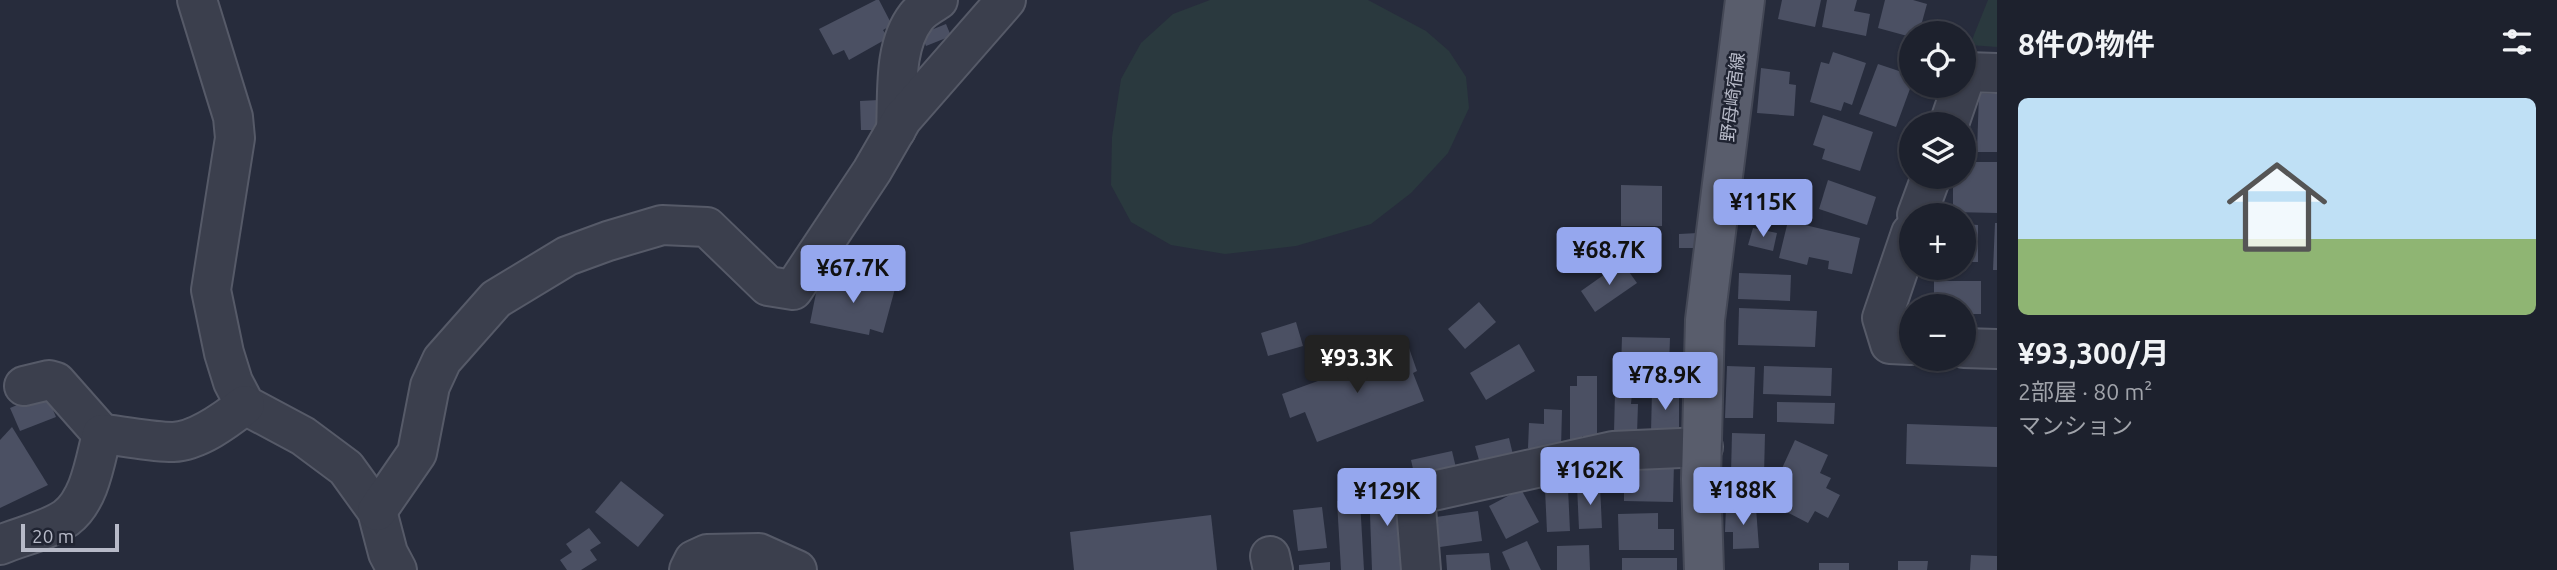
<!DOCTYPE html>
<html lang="ja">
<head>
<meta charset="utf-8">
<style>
	body { margin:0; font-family:Ubuntu,"Noto Sans JP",sans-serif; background:#252935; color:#f1f3f6; height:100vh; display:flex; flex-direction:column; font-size:26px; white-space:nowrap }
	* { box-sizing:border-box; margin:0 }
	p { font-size:23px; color:#a0a3aa }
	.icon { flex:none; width:38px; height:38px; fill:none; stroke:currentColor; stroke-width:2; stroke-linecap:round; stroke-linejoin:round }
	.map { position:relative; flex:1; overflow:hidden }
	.side { display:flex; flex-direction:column; background:#1d212d; width:560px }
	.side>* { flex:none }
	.buttons { position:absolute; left:1899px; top:21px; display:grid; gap:14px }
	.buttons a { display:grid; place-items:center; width:77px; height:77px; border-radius:50%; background:#1d212d; box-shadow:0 2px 5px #0004,0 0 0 2px #3b3e49; font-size:35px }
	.scale { position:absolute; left:21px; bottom:18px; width:98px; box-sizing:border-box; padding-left:7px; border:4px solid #b7bac8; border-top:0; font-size:19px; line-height:24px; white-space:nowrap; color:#b7bac8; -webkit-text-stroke:5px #202432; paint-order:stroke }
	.price { position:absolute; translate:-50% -60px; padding:0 16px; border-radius:7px; background:#95a7ee; color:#111; font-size:23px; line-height:46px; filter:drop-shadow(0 2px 4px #0008) }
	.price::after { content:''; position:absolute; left:50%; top:42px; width:21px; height:16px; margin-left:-10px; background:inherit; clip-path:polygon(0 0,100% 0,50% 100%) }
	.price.current { background:#222; color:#fff }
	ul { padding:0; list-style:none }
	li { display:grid; align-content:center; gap:14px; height:371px; padding:0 21px }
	li span { display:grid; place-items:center; height:217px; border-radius:10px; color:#555 }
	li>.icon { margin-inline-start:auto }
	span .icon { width:126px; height:126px; fill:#fffc; stroke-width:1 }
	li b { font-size:30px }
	h2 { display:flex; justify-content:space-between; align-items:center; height:84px; padding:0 21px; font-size:30px }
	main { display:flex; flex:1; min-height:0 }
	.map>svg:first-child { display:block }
	.green { fill:#2a393e }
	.building { fill:#4b5063 }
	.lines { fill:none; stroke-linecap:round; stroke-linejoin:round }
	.minor-casing { stroke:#565a68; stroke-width:42 }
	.major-casing { stroke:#444856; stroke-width:42 }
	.minor { stroke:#3b3f4d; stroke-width:38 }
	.major { stroke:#595d6c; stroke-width:38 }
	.labels { text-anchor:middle; stroke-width:5; stroke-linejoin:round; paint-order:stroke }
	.street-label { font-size:18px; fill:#b7bac8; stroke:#202432 }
</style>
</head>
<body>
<main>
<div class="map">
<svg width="1997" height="570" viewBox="0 0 1997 570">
	<rect width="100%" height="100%" fill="#272c3c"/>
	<g class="green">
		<path d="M 1210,0 L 1368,0 L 1426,31 L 1449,51 L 1466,77 L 1469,108 L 1448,153 L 1411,193 L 1371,224 L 1296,246 L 1225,254 L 1171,245 L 1131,222 L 1111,185 L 1112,137 L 1121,79 L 1141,43 L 1173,14 Z"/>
		<path d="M 1988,0 L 1997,0 L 1997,47 L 1970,45 Z"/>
	</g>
	<g class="building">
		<path d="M 876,0 L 879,0 L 892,25 L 883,30 L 888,38 L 849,60 L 844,50 L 833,55 L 819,29 Z"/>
		<path d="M 1782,0 L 1821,0 L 1815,27 L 1778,19 Z"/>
		<path d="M 1827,0 L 1857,0 L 1854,11 L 1870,14 L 1866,36 L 1822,27 Z"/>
		<path d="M 1885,0 L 1913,0 L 1927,4 L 1919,33 L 1911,33 L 1911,37 L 1878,28 Z"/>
		<path d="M 946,24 L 951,36 L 926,46 L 921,34 Z"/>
		<path d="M 1833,52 L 1866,63 L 1852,105 L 1844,102 L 1841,111 L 1810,102 L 1821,62 L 1829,64 Z"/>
		<path d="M 1878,64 L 1911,75 L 1911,86 L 1896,127 L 1859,114 Z"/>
		<path d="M 1761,68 L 1790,72 L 1789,84 L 1796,85 L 1794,116 L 1757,113 Z"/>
		<path d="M 1979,93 L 1997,94 L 1997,152 L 1977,152 Z"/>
		<path d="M 879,100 L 880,130 L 861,130 L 860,101 Z"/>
		<path d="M 1823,115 L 1873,132 L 1860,171 L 1822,159 L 1825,149 L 1813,145 Z"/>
		<path d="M 1969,162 L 1997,162 L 1997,213 L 1953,212 L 1953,177 L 1964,177 L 1964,171 L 1969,171 Z"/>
		<path d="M 1828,180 L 1876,197 L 1867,225 L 1819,209 Z"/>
		<path d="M 1621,185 L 1662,186 L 1662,226 L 1621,226 Z"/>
		<path d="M 1788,221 L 1860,238 L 1852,274 L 1828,269 L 1829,261 L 1809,257 L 1807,265 L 1779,258 Z"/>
		<path d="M 1995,223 L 1997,223 L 1997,270 L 1993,270 Z"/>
		<path d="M 1964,224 L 1978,225 L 1978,262 L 1964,262 Z"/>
		<path d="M 1753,228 L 1777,233 L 1773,251 L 1748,245 Z"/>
		<path d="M 1698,233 L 1698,248 L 1679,248 L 1679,234 Z"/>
		<path d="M 1622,262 L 1637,283 L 1595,312 L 1581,291 Z"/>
		<path d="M 1739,273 L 1791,275 L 1790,301 L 1738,299 Z"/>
		<path d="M 854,274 L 896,285 L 883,333 L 870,329 L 869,335 L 810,323 L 819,278 L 851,285 Z"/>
		<path d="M 1934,281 L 1981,281 L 1981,314 L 1964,314 L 1964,306 L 1934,306 Z"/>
		<path d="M 1479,302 L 1496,322 L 1465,349 L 1448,329 Z"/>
		<path d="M 1739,308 L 1817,311 L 1815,347 L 1738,345 Z"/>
		<path d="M 1296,322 L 1303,346 L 1268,356 L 1261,333 Z"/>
		<path d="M 1622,337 L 1670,338 L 1669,367 L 1621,367 Z"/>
		<path d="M 1519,344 L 1535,371 L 1486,400 L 1470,373 Z"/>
		<path d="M 1409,348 L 1417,371 L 1413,373 L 1424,401 L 1317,442 L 1305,412 L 1290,418 L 1282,394 Z"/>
		<path d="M 1727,366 L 1755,367 L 1753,418 L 1725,418 Z"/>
		<path d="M 1764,366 L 1832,368 L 1831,396 L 1763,394 Z"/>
		<path d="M 1577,376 L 1597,376 L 1597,436 L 1582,436 L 1582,441 L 1570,441 L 1570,386 L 1577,386 Z"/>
		<path d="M 1615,392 L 1632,393 L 1631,404 L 1638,404 L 1637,434 L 1614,433 Z"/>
		<path d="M 1652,392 L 1679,392 L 1679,432 L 1651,432 Z"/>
		<path d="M 46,393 L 56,417 L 20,431 L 10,408 Z"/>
		<path d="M 1777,402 L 1835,403 L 1834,424 L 1777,422 Z"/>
		<path d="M 1544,409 L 1562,410 L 1561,449 L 1528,448 L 1529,423 L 1544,424 Z"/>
		<path d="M 1907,424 L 1997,427 L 1997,467 L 1906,464 Z"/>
		<path d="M 12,427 L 48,485 L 0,508 L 0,440 Z"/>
		<path d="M 1732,433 L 1765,434 L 1764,475 L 1731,474 Z"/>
		<path d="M 1509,438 L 1514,459 L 1481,467 L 1475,446 Z"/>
		<path d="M 1795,440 L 1828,455 L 1820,473 L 1831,478 L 1826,488 L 1840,495 L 1828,518 L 1815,511 L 1808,523 L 1779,508 L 1785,496 L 1772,490 Z"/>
		<path d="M 1452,451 L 1457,472 L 1416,482 L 1411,460 Z"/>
		<path d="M 1624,463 L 1674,463 L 1673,502 L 1624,501 Z"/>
		<path d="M 621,481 L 664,515 L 638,547 L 595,512 Z"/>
		<path d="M 1401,485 L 1405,570 L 1372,570 L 1369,486 Z"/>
		<path d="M 1600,485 L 1602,528 L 1579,529 L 1577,486 Z"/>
		<path d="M 1568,488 L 1570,531 L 1547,532 L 1545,489 Z"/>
		<path d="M 1521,489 L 1539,522 L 1506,539 L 1489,506 Z"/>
		<path d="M 1360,500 L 1364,570 L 1341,570 L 1337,501 Z"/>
		<path d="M 1322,507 L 1327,548 L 1298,551 L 1293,510 Z"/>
		<path d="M 1726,507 L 1756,508 L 1759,548 L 1733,549 L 1733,532 L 1725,532 Z"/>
		<path d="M 1478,511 L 1482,541 L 1440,547 L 1436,517 Z"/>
		<path d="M 1658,513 L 1658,529 L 1674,529 L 1674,550 L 1619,550 L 1618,514 Z"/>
		<path d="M 1211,515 L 1217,570 L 1074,570 L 1070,532 Z"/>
		<path d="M 589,528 L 601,543 L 590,550 L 597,560 L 581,570 L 567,570 L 560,560 L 572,552 L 566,544 Z"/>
		<path d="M 1527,541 L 1541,570 L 1510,570 L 1502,552 Z"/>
		<path d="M 1589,545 L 1590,570 L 1557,570 L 1557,546 Z"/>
		<path d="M 1489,553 L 1491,570 L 1447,570 L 1446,555 Z"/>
		<path d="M 1971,555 L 1997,556 L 1997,570 L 1970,570 Z"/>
		<rect x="1622" y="558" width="55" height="12"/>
		<path d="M 1898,561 L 1928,561 L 1927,570 L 1898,570 Z"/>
		<path d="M 1330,562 L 1330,570 L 1299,570 L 1299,565 Z"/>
		<rect x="1819" y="563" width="30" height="7"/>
	</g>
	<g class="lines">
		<g class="minor-casing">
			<g id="minor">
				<path d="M 197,0 L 233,117 L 235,138 L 211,290 L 224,353 L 233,382 L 245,405 L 303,436 L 346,468 L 377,511 L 388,553 L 397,570"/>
				<path d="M 1964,81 L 1967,72 L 1997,73"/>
				<path d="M 1949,124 L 1962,86"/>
				<path d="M 896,130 C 898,93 893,47 916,17 C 921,10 930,5 938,0"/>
				<path d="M 1917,215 L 1931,177"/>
				<path d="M 1911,233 L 1882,318 L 1890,344 L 1911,345"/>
				<path d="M 1964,348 L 1997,349"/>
				<path d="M 24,386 L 49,380 L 56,382 L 102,434"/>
				<path d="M 377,511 L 417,453 L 430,386 L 442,360 L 496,299 L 567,256 L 608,241 L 662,225 L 707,227 L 768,286 L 793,290 L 872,171 L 902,119 L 1006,0"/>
				<path d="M 0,545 C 21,536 47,531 66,518 C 90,500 95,461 102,434 C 125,436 150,442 173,442 C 198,441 226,420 245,405"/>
				<path d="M 1270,556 L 1273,570"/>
				<path d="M 689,570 L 694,560 L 707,554 L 759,553 L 797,570"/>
				<path d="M 1421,570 L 1415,495 L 1613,451 L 1703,447"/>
			</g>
		</g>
		<g class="major-casing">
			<path id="major" d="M 1704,570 L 1701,479 L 1705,320 L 1745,0"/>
		</g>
		<use href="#minor" class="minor"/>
		<use href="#major" class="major"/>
	</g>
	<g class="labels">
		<g class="street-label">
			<text transform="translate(1733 97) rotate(-83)" y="6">野母崎宿線</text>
		</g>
	</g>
</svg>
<div class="buttons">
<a><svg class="icon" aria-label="locate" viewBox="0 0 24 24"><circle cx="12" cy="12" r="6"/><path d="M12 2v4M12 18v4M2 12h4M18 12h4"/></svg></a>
<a><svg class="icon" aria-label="layers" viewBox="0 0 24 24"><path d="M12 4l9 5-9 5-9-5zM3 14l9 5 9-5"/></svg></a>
<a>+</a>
<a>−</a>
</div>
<div class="scale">20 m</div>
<b class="price" style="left:1763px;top:239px">¥115K</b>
<b class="price" style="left:1609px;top:287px">¥68.7K</b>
<b class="price" style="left:853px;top:305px">¥67.7K</b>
<b class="price current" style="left:1357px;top:395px">¥93.3K</b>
<b class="price" style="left:1665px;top:412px">¥78.9K</b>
<b class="price" style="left:1590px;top:507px">¥162K</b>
<b class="price" style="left:1743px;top:527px">¥188K</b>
<b class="price" style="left:1387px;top:528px">¥129K</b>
</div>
<section class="side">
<h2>8件の物件<svg class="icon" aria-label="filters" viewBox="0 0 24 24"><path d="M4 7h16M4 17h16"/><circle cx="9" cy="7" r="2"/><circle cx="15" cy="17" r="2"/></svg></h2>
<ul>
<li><span style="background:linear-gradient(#bfe0f5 65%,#8fb573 0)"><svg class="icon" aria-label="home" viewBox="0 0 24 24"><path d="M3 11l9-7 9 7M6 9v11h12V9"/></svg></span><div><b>¥93,300/月</b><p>2部屋 · 80 m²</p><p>マンション</p></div></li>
</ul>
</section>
</main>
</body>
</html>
